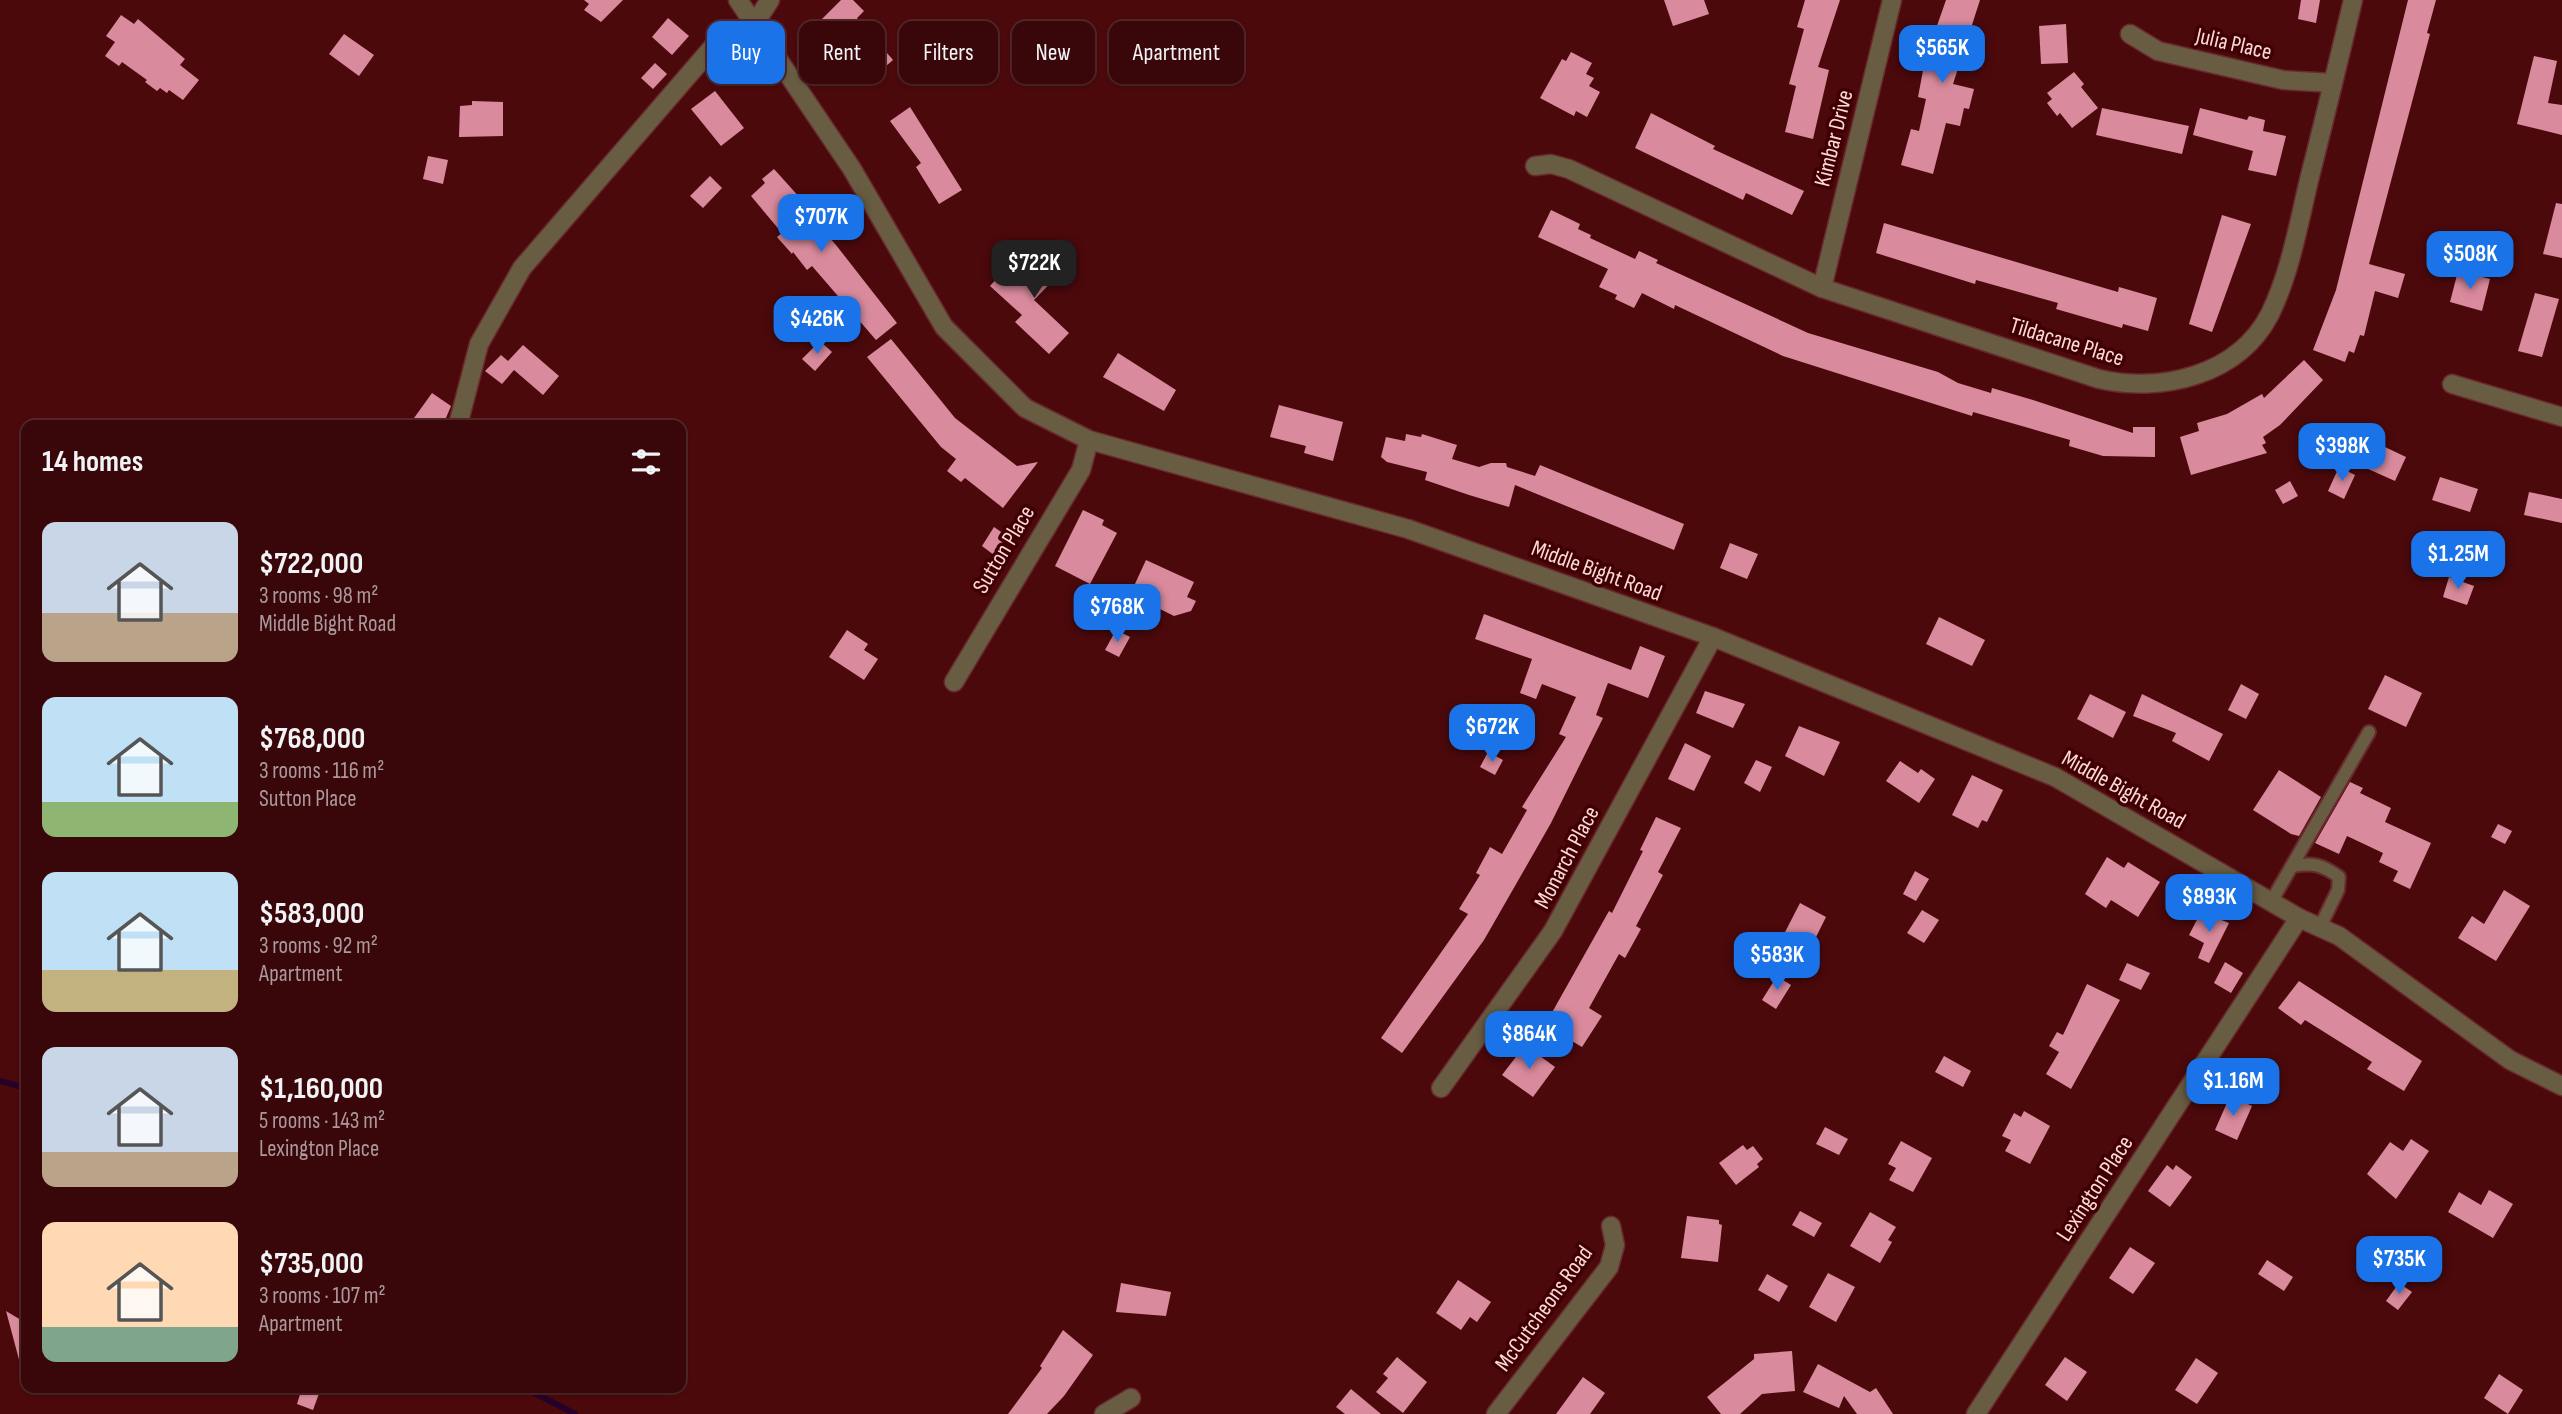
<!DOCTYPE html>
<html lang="en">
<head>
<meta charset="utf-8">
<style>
	body { margin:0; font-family:"Sofia Sans Condensed",sans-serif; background:#441517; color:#f1f3f6; height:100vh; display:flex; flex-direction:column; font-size:26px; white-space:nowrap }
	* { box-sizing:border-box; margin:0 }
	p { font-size:23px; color:#ab999c }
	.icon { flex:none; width:38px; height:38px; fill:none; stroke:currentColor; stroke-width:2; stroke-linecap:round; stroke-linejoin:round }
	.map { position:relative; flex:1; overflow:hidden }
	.side { position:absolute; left:21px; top:420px; width:665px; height:973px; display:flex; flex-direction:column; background:#390709; border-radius:14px; box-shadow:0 2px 5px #0004,0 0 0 2px #53282a }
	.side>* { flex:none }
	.hud { position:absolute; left:707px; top:21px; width:665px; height:63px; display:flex; gap:14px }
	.price { position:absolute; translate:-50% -60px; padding:0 16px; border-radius:14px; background:#1a73e8; color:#fff; font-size:23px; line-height:46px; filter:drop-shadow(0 2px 4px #0008) }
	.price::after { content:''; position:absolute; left:50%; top:42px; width:21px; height:16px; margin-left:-10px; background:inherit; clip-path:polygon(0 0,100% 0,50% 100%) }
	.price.on { background:#222; color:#fff }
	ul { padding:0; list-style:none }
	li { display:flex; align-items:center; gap:21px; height:175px; padding:0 21px }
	li span { display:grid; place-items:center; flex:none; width:196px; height:140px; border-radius:14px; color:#555 }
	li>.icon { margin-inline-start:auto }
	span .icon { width:84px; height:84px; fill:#fffc; stroke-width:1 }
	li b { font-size:30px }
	h2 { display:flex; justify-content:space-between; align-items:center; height:84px; padding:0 21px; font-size:30px }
	.tag { padding:0 24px; border-radius:14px; background:#390709; box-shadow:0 2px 5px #0004,0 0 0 2px #53282a; font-size:24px; line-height:63px }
	.tag.on { background:#1a73e8; color:#fff }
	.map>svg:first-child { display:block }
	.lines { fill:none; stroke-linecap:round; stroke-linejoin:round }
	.stream { stroke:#260029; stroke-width:6 }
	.building { fill:#d98b9d }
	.lane-casing { stroke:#682a2c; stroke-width:16 }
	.street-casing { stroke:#682a2c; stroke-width:21 }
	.lane { stroke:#685c43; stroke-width:12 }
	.street { stroke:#685c43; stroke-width:18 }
	.labels { text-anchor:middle; stroke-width:7; stroke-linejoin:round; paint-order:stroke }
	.street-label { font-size:23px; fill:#fddad7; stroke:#400003 }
</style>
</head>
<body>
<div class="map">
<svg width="2562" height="1414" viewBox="0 0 2562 1414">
	<rect width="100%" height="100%" fill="#4c090c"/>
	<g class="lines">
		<g class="stream">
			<path d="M 0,1081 L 26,1088"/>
			<path d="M 525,1388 L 575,1414"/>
		</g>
	</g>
	<g class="building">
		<path d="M 584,0 L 623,0 L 601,22 L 584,10 L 589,4 Z"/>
		<path d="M 841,0 L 853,0 L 864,11 L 857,18 L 893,60 L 872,78 L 847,48 L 849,46 L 822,19 Z"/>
		<path d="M 1664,0 L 1704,0 L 1709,14 L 1673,26 Z"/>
		<path d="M 1805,0 L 1840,0 L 1818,67 L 1829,70 L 1813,139 L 1785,132 L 1796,86 L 1789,84 L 1804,29 L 1797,27 Z"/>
		<path d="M 1946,0 L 1980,0 L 1953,84 L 1974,89 L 1969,109 L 1964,108 L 1960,126 L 1946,123 L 1933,174 L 1901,165 L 1911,129 L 1919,131 L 1926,99 L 1918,97 L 1925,60 Z"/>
		<path d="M 2301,0 L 2320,0 L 2316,23 L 2298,19 Z"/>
		<path d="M 2408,0 L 2436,0 L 2427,33 L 2430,34 L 2369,264 L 2405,274 L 2398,298 L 2375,291 L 2364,336 L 2360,335 L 2354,353 L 2349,351 L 2345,362 L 2313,350 L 2336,290 Z"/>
		<path d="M 121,15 L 134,24 L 138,19 L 185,59 L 180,65 L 199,80 L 183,100 L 169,90 L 167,93 L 160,88 L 157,91 L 145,82 L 147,80 L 122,62 L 119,66 L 105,56 L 115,42 L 106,36 Z"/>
		<path d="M 668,18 L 689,36 L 672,55 L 652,37 Z"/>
		<path d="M 2066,24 L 2068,63 L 2041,64 L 2039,26 Z"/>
		<path d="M 344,34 L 374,55 L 359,76 L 329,54 Z"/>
		<path d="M 1571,52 L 1592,63 L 1586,74 L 1594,78 L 1589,86 L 1600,92 L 1587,117 L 1576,111 L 1574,116 L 1540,98 L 1562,59 L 1566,61 Z"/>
		<path d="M 2534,56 L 2557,61 L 2548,103 L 2562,105 L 2562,135 L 2517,124 Z"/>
		<path d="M 655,63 L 667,74 L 653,89 L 641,78 Z"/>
		<path d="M 2074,72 L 2084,84 L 2081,87 L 2098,108 L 2072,128 L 2060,113 L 2057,116 L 2047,103 L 2052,99 L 2047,93 Z"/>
		<path d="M 715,91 L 744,128 L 721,146 L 691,109 Z"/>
		<path d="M 472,101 L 503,102 L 503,136 L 459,137 L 460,106 L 472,105 Z"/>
		<path d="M 910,107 L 962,190 L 939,204 L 916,167 L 921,163 L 890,121 Z"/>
		<path d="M 2102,108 L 2189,126 L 2182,154 L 2096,135 Z"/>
		<path d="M 2200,108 L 2247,120 L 2249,116 L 2265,120 L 2263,131 L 2286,136 L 2276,176 L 2248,170 L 2253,151 L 2193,135 Z"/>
		<path d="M 1651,113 L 1715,146 L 1713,149 L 1804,191 L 1792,215 L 1746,193 L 1743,200 L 1635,148 Z"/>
		<path d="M 428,156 L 448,160 L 443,184 L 423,179 Z"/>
		<path d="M 774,169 L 801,199 L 795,205 L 816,231 L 821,228 L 836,245 L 897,323 L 876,340 L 812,266 L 807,270 L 793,252 L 792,254 L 777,237 L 782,233 L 751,196 L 765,183 L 762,179 Z"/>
		<path d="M 710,176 L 722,188 L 703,208 L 690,196 Z"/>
		<path d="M 2556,203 L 2562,204 L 2562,258 L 2543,254 Z"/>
		<path d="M 1551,210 L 1580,224 L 1578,229 L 1591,235 L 1590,238 L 1635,259 L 1639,251 L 1658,260 L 1656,263 L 1808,333 L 1938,372 L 1958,383 L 1991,393 L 1992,388 L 2033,400 L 2133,433 L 2133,427 L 2155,427 L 2155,457 L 2103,456 L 2069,446 L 2070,440 L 1973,412 L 1972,416 L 1783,356 L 1675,305 L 1674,309 L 1642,293 L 1634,308 L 1615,299 L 1617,295 L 1599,287 L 1608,269 L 1538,237 Z"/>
		<path d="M 2222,215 L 2251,224 L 2212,332 L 2189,324 Z"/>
		<path d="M 1884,223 L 2118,292 L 2119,287 L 2157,298 L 2148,331 L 2123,324 L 2122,328 L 2056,309 L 2058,303 L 1976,280 L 1975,284 L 1876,253 Z"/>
		<path d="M 1057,250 L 1070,263 L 1034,300 L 1069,333 L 1049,354 L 1015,322 L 1022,315 L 990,286 L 1011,263 L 1029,279 Z"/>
		<path d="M 2458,271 L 2490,279 L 2482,311 L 2450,302 Z"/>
		<path d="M 2535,293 L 2559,299 L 2542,357 L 2518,351 Z"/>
		<path d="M 891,339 L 955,418 L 1017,466 L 1038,462 L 1003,508 L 965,478 L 961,482 L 947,471 L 956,459 L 941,447 L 867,357 Z"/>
		<path d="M 820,341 L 832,352 L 815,371 L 802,359 Z"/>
		<path d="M 523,345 L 559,376 L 543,395 L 514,370 L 502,384 L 485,371 L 501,355 L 508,361 Z"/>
		<path d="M 1118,353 L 1176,390 L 1164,411 L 1103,377 Z"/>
		<path d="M 2304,360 L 2323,380 L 2280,425 L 2263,437 L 2266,443 L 2262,445 L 2267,453 L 2191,475 L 2180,437 L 2199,431 L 2197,423 L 2227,414 L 2262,394 L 2264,398 Z"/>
		<path d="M 432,393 L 451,406 L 443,425 L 409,425 Z"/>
		<path d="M 1279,405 L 1343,422 L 1333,461 L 1304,453 L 1306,446 L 1270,437 Z"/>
		<path d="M 1406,434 L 1421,437 L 1422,434 L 1457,445 L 1452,459 L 1479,467 L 1491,463 L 1506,463 L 1507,467 L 1535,476 L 1540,465 L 1684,524 L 1674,550 L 1515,485 L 1509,507 L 1469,495 L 1425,480 L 1427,472 L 1387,462 L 1381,457 L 1386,437 L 1405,441 Z"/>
		<path d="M 2368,439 L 2406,457 L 2395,481 L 2357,464 Z"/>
		<path d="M 2339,467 L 2355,475 L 2344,499 L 2328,491 Z"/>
		<path d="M 2440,477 L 2478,489 L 2470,512 L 2432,500 Z"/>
		<path d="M 2290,481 L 2298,496 L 2283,504 L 2275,490 Z"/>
		<path d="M 2529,492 L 2562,499 L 2562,523 L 2524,515 Z"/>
		<path d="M 1083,510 L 1104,520 L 1102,525 L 1117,533 L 1090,584 L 1055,566 Z"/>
		<path d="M 994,527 L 1007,536 L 994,555 L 982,546 Z"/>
		<path d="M 1730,543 L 1758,554 L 1747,579 L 1720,568 Z"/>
		<path d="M 1146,560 L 1194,582 L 1187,597 L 1196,601 L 1191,611 L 1174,616 L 1148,603 L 1152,594 L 1134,586 Z"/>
		<path d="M 2449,577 L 2474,586 L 2467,605 L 2443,597 Z"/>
		<path d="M 1484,614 L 1631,670 L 1640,646 L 1665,656 L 1648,698 L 1608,683 L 1596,715 L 1603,718 L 1551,823 L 1484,940 L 1402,1053 L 1381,1038 L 1468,914 L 1459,909 L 1480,875 L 1476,873 L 1490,847 L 1502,854 L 1527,810 L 1522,807 L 1566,737 L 1559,734 L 1576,697 L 1542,684 L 1536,699 L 1520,693 L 1532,659 L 1475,639 Z"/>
		<path d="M 1939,617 L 1985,640 L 1972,666 L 1926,644 Z"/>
		<path d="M 847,630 L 868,644 L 864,650 L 878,659 L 864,680 L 829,657 Z"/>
		<path d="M 1116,630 L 1130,637 L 1119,657 L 1105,650 Z"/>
		<path d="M 2385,675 L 2422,693 L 2406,727 L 2368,709 Z"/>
		<path d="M 2241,684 L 2259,694 L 2246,719 L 2228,710 Z"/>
		<path d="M 1705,691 L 1745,704 L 1733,728 L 1696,713 Z"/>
		<path d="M 2090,694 L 2126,712 L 2113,738 L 2077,719 Z"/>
		<path d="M 2142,694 L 2223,734 L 2209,761 L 2172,741 L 2176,733 L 2133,716 Z"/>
		<path d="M 1799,726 L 1840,742 L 1824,776 L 1785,756 Z"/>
		<path d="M 1685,743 L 1711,756 L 1694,791 L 1668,779 Z"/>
		<path d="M 1488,752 L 1503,760 L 1495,775 L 1480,767 Z"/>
		<path d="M 1756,760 L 1772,767 L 1760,792 L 1744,783 Z"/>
		<path d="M 1900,761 L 1918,773 L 1921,769 L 1935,779 L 1919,803 L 1886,781 Z"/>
		<path d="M 2279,770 L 2321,797 L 2299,836 L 2291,834 L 2253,810 Z"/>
		<path d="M 1972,775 L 2003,790 L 1987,822 L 1982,820 L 1978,828 L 1952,815 Z"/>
		<path d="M 2350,782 L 2363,788 L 2360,793 L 2391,808 L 2385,822 L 2431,843 L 2410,889 L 2393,881 L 2398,871 L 2379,862 L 2383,853 L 2347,836 L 2339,854 L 2315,843 Z"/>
		<path d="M 1656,817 L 1681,828 L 1658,872 L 1663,875 L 1636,926 L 1641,929 L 1625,958 L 1619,954 L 1589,1008 L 1602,1016 L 1582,1047 L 1545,1025 L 1609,911 L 1612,913 L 1643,851 L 1640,850 Z"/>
		<path d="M 2498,824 L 2512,831 L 2505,844 L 2491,837 Z"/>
		<path d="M 2107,857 L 2124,868 L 2128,862 L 2160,882 L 2138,917 L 2111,900 L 2106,908 L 2085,894 Z"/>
		<path d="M 1915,871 L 1929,879 L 1916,901 L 1903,894 Z"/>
		<path d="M 2504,890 L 2530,906 L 2496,961 L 2458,938 L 2472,916 L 2484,924 Z"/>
		<path d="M 1800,903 L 1826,917 L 1808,953 L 1782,938 Z"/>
		<path d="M 1922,910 L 1939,920 L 1924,943 L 1907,933 Z"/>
		<path d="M 2201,912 L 2229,923 L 2209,963 L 2198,958 L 2204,943 L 2189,935 Z"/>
		<path d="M 2225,962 L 2243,973 L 2231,993 L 2214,983 Z"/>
		<path d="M 2127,963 L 2150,973 L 2141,990 L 2119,980 Z"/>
		<path d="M 1777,976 L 1791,985 L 1776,1009 L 1762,1000 Z"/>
		<path d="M 2299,981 L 2422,1061 L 2404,1091 L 2367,1069 L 2372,1062 L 2305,1020 L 2301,1025 L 2278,1008 Z"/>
		<path d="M 2087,984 L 2120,1000 L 2071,1089 L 2046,1074 L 2059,1052 L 2049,1046 L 2057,1032 L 2063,1035 Z"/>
		<path d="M 1529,1048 L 1555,1067 L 1533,1097 L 1502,1075 L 1522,1049 Z"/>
		<path d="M 1944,1056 L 1971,1071 L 1963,1087 L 1935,1072 Z"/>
		<path d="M 2230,1096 L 2252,1106 L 2237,1140 L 2215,1130 Z"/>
		<path d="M 2024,1111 L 2050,1126 L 2030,1164 L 2005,1151 L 2011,1140 L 2002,1136 L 2014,1113 L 2021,1117 Z"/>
		<path d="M 1825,1127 L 1848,1139 L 1839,1155 L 1816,1144 Z"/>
		<path d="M 2411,1139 L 2429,1151 L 2396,1199 L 2367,1174 L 2390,1142 L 2403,1151 Z"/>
		<path d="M 1901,1141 L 1932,1158 L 1913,1192 L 1889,1180 L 1896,1168 L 1888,1164 Z"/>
		<path d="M 1743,1145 L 1747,1150 L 1753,1146 L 1763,1159 L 1757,1164 L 1759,1167 L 1736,1185 L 1719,1163 Z"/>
		<path d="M 2167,1165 L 2173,1170 L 2176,1165 L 2192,1177 L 2170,1207 L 2148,1191 Z"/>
		<path d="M 2489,1190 L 2513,1204 L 2493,1238 L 2448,1212 L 2459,1192 L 2481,1205 Z"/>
		<path d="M 1800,1211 L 1822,1223 L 1814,1237 L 1792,1225 Z"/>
		<path d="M 1870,1212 L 1896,1227 L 1888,1240 L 1892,1242 L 1880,1263 L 1850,1246 Z"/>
		<path d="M 1687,1216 L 1719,1220 L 1719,1224 L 1722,1225 L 1718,1262 L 1681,1258 Z"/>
		<path d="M 2130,1247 L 2155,1263 L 2133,1294 L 2109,1278 Z"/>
		<path d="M 2267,1260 L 2293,1277 L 2284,1291 L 2258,1274 Z"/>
		<path d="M 1828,1273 L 1855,1287 L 1836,1322 L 1809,1307 Z"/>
		<path d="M 1767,1274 L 1788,1286 L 1779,1302 L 1758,1290 Z"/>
		<path d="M 1458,1280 L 1491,1302 L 1477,1322 L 1470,1317 L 1461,1330 L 1436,1313 Z"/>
		<path d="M 1121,1283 L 1171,1292 L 1166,1316 L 1116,1312 Z"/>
		<path d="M 2399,1283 L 2412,1292 L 2398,1310 L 2386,1301 Z"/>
		<path d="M 6,1311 L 26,1323 L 26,1367 L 21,1367 Z"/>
		<path d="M 1063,1330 L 1093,1355 L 1064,1396 L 1047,1414 L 1008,1414 L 1042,1368 L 1040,1366 Z"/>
		<path d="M 1792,1351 L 1795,1391 L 1762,1394 L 1740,1414 L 1721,1414 L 1707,1397 L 1754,1359 L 1754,1354 Z"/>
		<path d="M 1397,1357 L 1427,1382 L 1403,1413 L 1376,1392 L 1388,1378 L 1383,1374 Z"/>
		<path d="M 2065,1357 L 2087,1372 L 2067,1401 L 2045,1385 Z"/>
		<path d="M 2196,1358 L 2218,1373 L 2197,1404 L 2175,1390 Z"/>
		<path d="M 1818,1364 L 1870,1392 L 1876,1388 L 1893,1414 L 1857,1414 L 1844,1396 L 1839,1408 L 1803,1392 Z"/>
		<path d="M 2499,1374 L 2523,1390 L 2508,1414 L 2484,1398 Z"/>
		<path d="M 1583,1377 L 1605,1393 L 1590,1414 L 1556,1414 Z"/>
		<path d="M 302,1388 L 321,1388 L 313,1410 L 297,1404 Z"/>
		<path d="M 1351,1389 L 1381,1414 L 1345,1414 L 1336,1407 Z"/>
	</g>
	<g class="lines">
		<g class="lane-casing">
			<g id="lane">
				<path d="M 2293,866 C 2312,862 2323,865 2339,877 L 2338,890 L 2320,927"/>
				<path d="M 2271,902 L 2369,732"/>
			</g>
		</g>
		<g class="street-casing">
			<g id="street">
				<path d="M 738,0 L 852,169 L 944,327 L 1025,408 L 1089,440 L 1408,529 L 1713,637 L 2055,777 L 2299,918 L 2339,936 L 2510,1060 L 2562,1086"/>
				<path d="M 2130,34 L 2158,51 L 2283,80 L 2333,83"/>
				<path d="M 1535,166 L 1551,164 L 1569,169 L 1822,288 L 2099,379 C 2161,393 2238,376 2270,314 C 2291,271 2299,221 2310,176 C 2325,117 2339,59 2353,0"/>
				<path d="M 1822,288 L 1892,0"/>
				<path d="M 2452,384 L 2562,417"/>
				<path d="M 458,425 L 479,344 L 522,268 L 717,42 L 753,26 L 770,0"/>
				<path d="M 954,682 L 1081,470 L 1089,440"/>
				<path d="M 1441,1088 L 1553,931 L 1713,637"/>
				<path d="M 1104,1414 L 1131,1398"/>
				<path d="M 1496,1414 L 1609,1267 L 1615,1245 L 1611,1226"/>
				<path d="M 1976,1414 L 2299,918"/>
			</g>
		</g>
		<use href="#lane" class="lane"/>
		<use href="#street" class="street"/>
	</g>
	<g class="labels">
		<g class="street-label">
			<text transform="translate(2234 43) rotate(13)" y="8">Julia Place</text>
			<text transform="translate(1833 138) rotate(-76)" y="8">Kimbar Drive</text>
			<text transform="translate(2067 341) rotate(17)" y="8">Tildacane Place</text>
			<text transform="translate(1003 549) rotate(-59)" y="8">Sutton Place</text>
			<text transform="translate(1597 570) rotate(20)" y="8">Middle Bight Road</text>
			<text transform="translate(2124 789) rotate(29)" y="8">Middle Bight Road</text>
			<text transform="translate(1566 857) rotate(-62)" y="8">Monarch Place</text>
			<text transform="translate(2094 1188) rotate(-57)" y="8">Lexington Place</text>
			<text transform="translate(1543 1308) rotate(-54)" y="8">McCutcheons Road</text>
		</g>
	</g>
</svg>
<b class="price" style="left:1942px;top:85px">$565K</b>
<b class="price" style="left:821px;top:254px">$707K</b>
<b class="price" style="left:2470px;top:291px">$508K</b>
<b class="price on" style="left:1034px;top:300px">$722K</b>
<b class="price" style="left:817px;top:356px">$426K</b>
<b class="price" style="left:2342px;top:483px">$398K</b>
<b class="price" style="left:2458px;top:591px">$1.25M</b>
<b class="price" style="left:1117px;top:644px">$768K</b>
<b class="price" style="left:1492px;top:764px">$672K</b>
<b class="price" style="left:2209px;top:934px">$893K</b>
<b class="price" style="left:1777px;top:992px">$583K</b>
<b class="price" style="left:1529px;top:1071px">$864K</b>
<b class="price" style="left:2233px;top:1118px">$1.16M</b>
<b class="price" style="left:2399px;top:1296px">$735K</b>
<div class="hud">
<a class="tag on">Buy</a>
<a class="tag">Rent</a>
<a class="tag">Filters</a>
<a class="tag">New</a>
<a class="tag">Apartment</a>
</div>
<section class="side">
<h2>14 homes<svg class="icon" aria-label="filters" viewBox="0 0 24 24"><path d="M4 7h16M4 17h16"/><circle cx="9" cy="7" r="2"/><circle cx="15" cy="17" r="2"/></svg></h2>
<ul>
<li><span style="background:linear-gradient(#c9d6e8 65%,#b9a48a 0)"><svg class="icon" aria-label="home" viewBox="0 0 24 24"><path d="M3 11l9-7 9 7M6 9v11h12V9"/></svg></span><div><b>$722,000</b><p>3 rooms · 98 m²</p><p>Middle Bight Road</p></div></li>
<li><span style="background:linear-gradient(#bfe0f5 75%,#8fb573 0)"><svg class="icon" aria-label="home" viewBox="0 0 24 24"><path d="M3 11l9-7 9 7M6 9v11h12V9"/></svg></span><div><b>$768,000</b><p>3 rooms · 116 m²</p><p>Sutton Place</p></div></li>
<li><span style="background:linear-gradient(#bfe0f5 70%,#c2b280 0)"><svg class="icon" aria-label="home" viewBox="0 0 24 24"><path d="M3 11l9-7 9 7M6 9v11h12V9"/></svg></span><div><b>$583,000</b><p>3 rooms · 92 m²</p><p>Apartment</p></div></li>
<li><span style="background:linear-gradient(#c9d6e8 75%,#b9a48a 0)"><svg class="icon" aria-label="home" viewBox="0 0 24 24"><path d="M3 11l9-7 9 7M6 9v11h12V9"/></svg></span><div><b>$1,160,000</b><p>5 rooms · 143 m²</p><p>Lexington Place</p></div></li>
<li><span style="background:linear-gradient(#ffd9b3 75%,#7fa58c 0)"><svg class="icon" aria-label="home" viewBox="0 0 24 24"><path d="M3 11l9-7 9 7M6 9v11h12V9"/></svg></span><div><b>$735,000</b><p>3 rooms · 107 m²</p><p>Apartment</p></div></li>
</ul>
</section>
</div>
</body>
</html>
